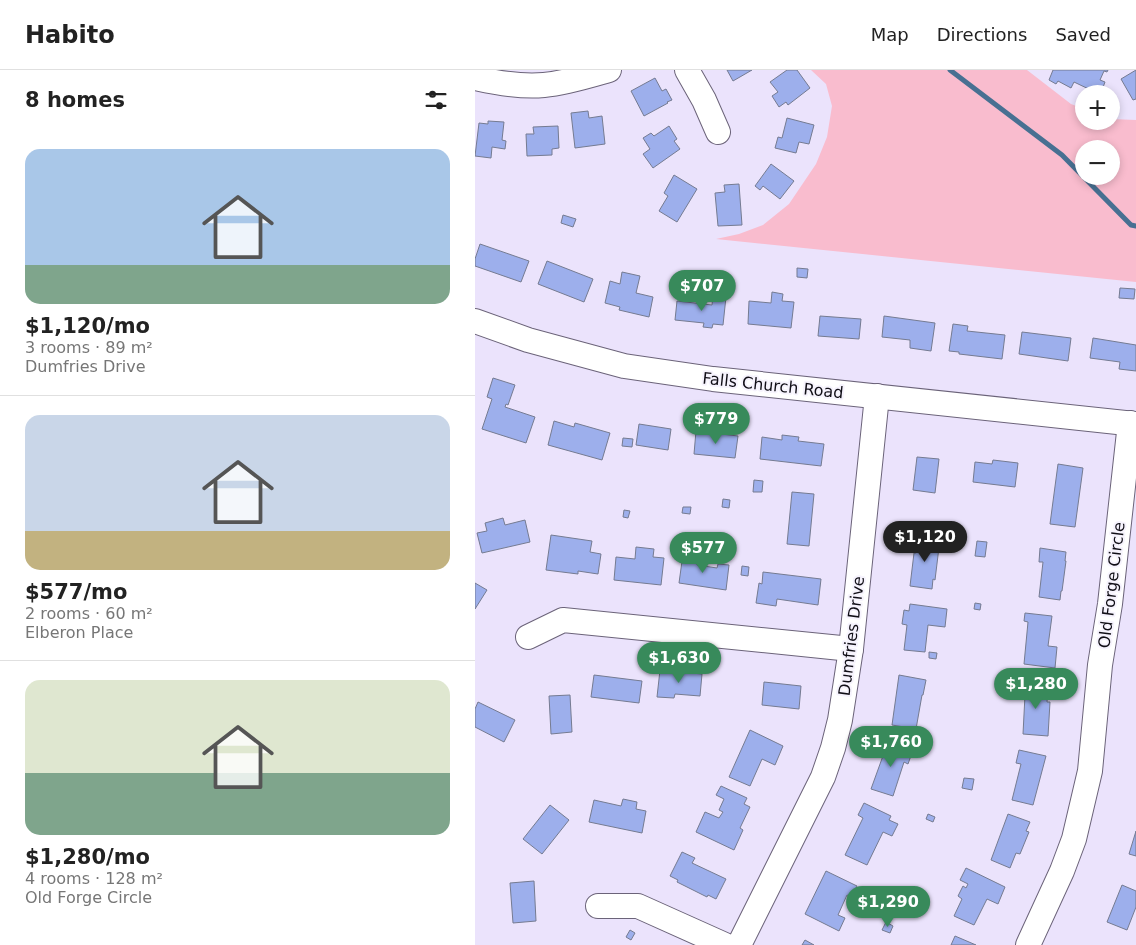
<!DOCTYPE html>
<html lang="en">
<head>
<meta charset="utf-8">
<style>
	body { margin:0; font-family:"DejaVu Sans",sans-serif; background:#f2f2f2; color:#222; height:100vh; display:flex; flex-direction:column; font-size:19px; white-space:nowrap }
	* { box-sizing:border-box; margin:0 }
	p { font-size:16px; color:#767676 }
	.icon { flex:none; width:28px; height:28px; fill:none; stroke:currentColor; stroke-width:2; stroke-linecap:round; stroke-linejoin:round }
	.map { position:relative; flex:1; overflow:hidden }
	.side { display:flex; flex-direction:column; background:#fff; width:475px }
	.side>* { flex:none }
	.tools { position:absolute; left:600px; top:15px; display:grid; gap:10px }
	.tools a { display:grid; place-items:center; width:45px; height:45px; border-radius:50%; background:#fff; box-shadow:0 2px 8px #0003; font-size:25px }
	.price { position:absolute; translate:-50% -42px; padding:0 11px; border-radius:18px; background:#388a5b; color:#fff; font-size:16px; line-height:32px; filter:drop-shadow(0 1px 2px #0008) }
	.price::after { content:''; position:absolute; left:50%; top:30px; width:15px; height:11px; margin-left:-8px; background:inherit; clip-path:polygon(0 0,100% 0,50% 100%) }
	.price.active { background:#222; color:#fff }
	ul { padding:0; list-style:none }
	li { display:grid; align-content:center; gap:10px; height:265px; padding:0 25px }
	li+li { border-top:1px solid #e0e0e0 }
	li span { display:grid; place-items:center; height:155px; border-radius:15px; color:#555 }
	li>.icon { margin-inline-start:auto }
	span .icon { width:90px; height:90px; fill:#fffc; stroke-width:1 }
	li b { font-size:21px }
	h2 { display:flex; justify-content:space-between; align-items:center; height:60px; padding:0 25px; font-size:21px }
	header { display:flex; align-items:center; gap:30px; box-sizing:border-box; height:70px; padding:0 25px; background:#fff; border-bottom:1px solid #e0e0e0 }
	header strong { font-size:24px }
	nav { display:flex; gap:28px; margin-inline-start:auto; font-size:18px }
	main { display:flex; flex:1; min-height:0 }
	.map>svg:first-child { display:block }
	.green { fill:#f9bcce; fill-rule:evenodd }
	.lines { fill:none; stroke-linecap:round; stroke-linejoin:round }
	.stream { stroke:#487092; stroke-width:5 }
	.building { fill:#9dafec; stroke:#757b91 }
	.minor-casing { stroke:#6b6379; stroke-width:26 }
	.minor { stroke:#fff; stroke-width:24 }
	.labels { text-anchor:middle; stroke-width:4; stroke-linejoin:round; paint-order:stroke }
	.street-label { font-size:16px; fill:#100e16; stroke:#f6f3fd }
</style>
</head>
<body>
<header>
<strong>Habito</strong>
<nav><a>Map</a><a>Directions</a><a>Saved</a></nav>
</header>
<main>
<section class="side">
<h2>8 homes<svg class="icon" aria-label="filters" viewBox="0 0 24 24"><path d="M4 7h16M4 17h16"/><circle cx="9" cy="7" r="2"/><circle cx="15" cy="17" r="2"/></svg></h2>
<ul>
<li><span style="background:linear-gradient(#a9c7e8 75%,#7fa58c 0)"><svg class="icon" aria-label="home" viewBox="0 0 24 24"><path d="M3 11l9-7 9 7M6 9v11h12V9"/></svg></span><div><b>$1,120/mo</b><p>3 rooms · 89 m²</p><p>Dumfries Drive</p></div></li>
<li><span style="background:linear-gradient(#c9d6e8 75%,#c2b280 0)"><svg class="icon" aria-label="home" viewBox="0 0 24 24"><path d="M3 11l9-7 9 7M6 9v11h12V9"/></svg></span><div><b>$577/mo</b><p>2 rooms · 60 m²</p><p>Elberon Place</p></div></li>
<li><span style="background:linear-gradient(#dfe7d0 60%,#7fa58c 0)"><svg class="icon" aria-label="home" viewBox="0 0 24 24"><path d="M3 11l9-7 9 7M6 9v11h12V9"/></svg></span><div><b>$1,280/mo</b><p>4 rooms · 128 m²</p><p>Old Forge Circle</p></div></li>
</ul>
</section>
<div class="map">
<svg width="661" height="875" viewBox="0 0 661 875">
	<rect width="100%" height="100%" fill="#ebe3fc"/>
	<path class="green" d="M 336,0 L 552,0 L 596,34 L 609,39 L 609,51 L 636,51 L 636,49 L 661,50 L 661,212 L 241,169 L 264,164 L 288,155 L 314,134 L 341,94 L 352,67 L 357,36 L 351,14 ZM 609,79 L 636,79 L 636,106 L 609,106 Z"/>
	<g class="lines">
		<path class="stream" d="M 475,0 L 587,85 L 656,155 L 661,156"/>
	</g>
	<g class="building">
		<path d="M 252,0 L 277,0 L 258,11 Z"/>
		<path d="M 312,0 L 322,0 L 335,18 L 313,35 L 311,32 L 304,37 L 297,26 L 303,22 L 295,12 Z"/>
		<path d="M 578,0 L 633,0 L 632,2 L 629,1 L 625,10 L 630,12 L 627,20 L 622,17 L 620,22 L 599,12 L 596,18 L 583,11 L 581,14 L 574,10 Z"/>
		<path d="M 661,0 L 661,29 L 658,30 L 646,9 Z"/>
		<path d="M 180,8 L 187,21 L 191,19 L 197,30 L 192,32 L 193,33 L 169,46 L 156,21 Z"/>
		<path d="M 113,41 L 114,48 L 127,46 L 130,74 L 100,78 L 96,43 Z"/>
		<path d="M 312,48 L 339,55 L 334,74 L 324,72 L 321,83 L 300,78 L 303,67 L 307,68 Z"/>
		<path d="M 13,51 L 29,52 L 27,70 L 31,71 L 30,79 L 17,77 L 16,88 L 0,86 L 4,53 L 13,54 Z"/>
		<path d="M 83,56 L 84,78 L 77,79 L 77,85 L 52,86 L 51,64 L 59,64 L 58,57 Z"/>
		<path d="M 194,56 L 202,69 L 199,71 L 205,79 L 178,98 L 168,84 L 175,79 L 168,68 L 176,63 L 179,66 Z"/>
		<path d="M 296,94 L 319,111 L 305,129 L 288,116 L 285,120 L 280,116 Z"/>
		<path d="M 199,105 L 222,119 L 202,152 L 184,141 L 193,126 L 189,123 Z"/>
		<path d="M 264,114 L 267,155 L 243,156 L 240,123 L 250,122 L 249,115 Z"/>
		<path d="M 88,145 L 101,149 L 98,157 L 86,153 Z"/>
		<path d="M 5,174 L 54,191 L 46,212 L 0,196 L 0,189 Z"/>
		<path d="M 72,191 L 118,209 L 109,232 L 63,214 Z"/>
		<path d="M 322,198 L 333,199 L 332,208 L 322,207 Z"/>
		<path d="M 147,202 L 165,206 L 161,223 L 178,227 L 174,247 L 144,240 L 145,237 L 130,233 L 135,211 L 145,214 Z"/>
		<path d="M 645,218 L 660,219 L 659,229 L 644,228 Z"/>
		<path d="M 297,222 L 308,224 L 307,231 L 319,232 L 316,258 L 273,254 L 274,231 L 296,233 Z"/>
		<path d="M 238,225 L 251,227 L 248,255 L 238,254 L 237,258 L 228,257 L 229,253 L 200,250 L 202,231 L 237,235 Z"/>
		<path d="M 345,246 L 386,249 L 384,269 L 343,266 Z"/>
		<path d="M 409,246 L 460,253 L 456,281 L 435,278 L 435,270 L 407,267 Z"/>
		<path d="M 478,254 L 493,256 L 492,261 L 530,265 L 527,289 L 484,284 L 484,282 L 474,281 Z"/>
		<path d="M 547,262 L 596,268 L 593,291 L 544,284 Z"/>
		<path d="M 618,268 L 661,275 L 661,301 L 644,299 L 645,292 L 615,288 Z"/>
		<path d="M 18,308 L 40,315 L 33,335 L 31,334 L 30,337 L 60,347 L 51,373 L 7,359 L 17,329 L 12,327 Z"/>
		<path d="M 79,351 L 99,357 L 100,353 L 135,363 L 127,390 L 73,375 Z"/>
		<path d="M 164,354 L 196,359 L 193,380 L 161,375 Z"/>
		<path d="M 221,361 L 263,366 L 260,388 L 219,384 Z"/>
		<path d="M 307,365 L 324,367 L 323,371 L 349,374 L 346,396 L 285,389 L 287,367 L 307,370 Z"/>
		<path d="M 148,368 L 158,369 L 157,377 L 147,376 Z"/>
		<path d="M 442,387 L 464,389 L 460,423 L 438,420 Z"/>
		<path d="M 518,390 L 543,393 L 540,417 L 498,412 L 500,392 L 517,394 Z"/>
		<path d="M 583,394 L 608,398 L 600,457 L 575,454 Z"/>
		<path d="M 279,410 L 288,411 L 287,422 L 278,422 Z"/>
		<path d="M 317,422 L 339,424 L 334,476 L 312,474 Z"/>
		<path d="M 248,429 L 255,430 L 254,438 L 247,437 Z"/>
		<path d="M 208,437 L 216,437 L 215,444 L 207,443 Z"/>
		<path d="M 149,440 L 155,441 L 153,448 L 148,447 Z"/>
		<path d="M 28,448 L 30,455 L 50,450 L 55,472 L 7,483 L 2,463 L 12,461 L 10,453 Z"/>
		<path d="M 76,465 L 117,471 L 115,482 L 126,484 L 123,504 L 103,501 L 103,504 L 71,500 Z"/>
		<path d="M 443,466 L 465,469 L 460,510 L 458,509 L 457,519 L 435,516 L 439,483 L 441,483 Z"/>
		<path d="M 502,471 L 512,472 L 510,487 L 500,486 Z"/>
		<path d="M 161,477 L 179,479 L 178,487 L 189,488 L 186,515 L 139,510 L 141,487 L 160,489 Z"/>
		<path d="M 565,478 L 591,482 L 590,491 L 591,491 L 587,521 L 586,521 L 585,530 L 564,527 L 568,492 L 564,492 Z"/>
		<path d="M 208,484 L 223,486 L 222,495 L 242,498 L 243,494 L 254,495 L 251,520 L 204,513 Z"/>
		<path d="M 267,496 L 274,497 L 273,506 L 266,505 Z"/>
		<path d="M 288,502 L 346,509 L 343,535 L 302,529 L 301,536 L 281,533 L 284,513 L 287,514 Z"/>
		<path d="M 0,513 L 12,520 L 0,539 Z"/>
		<path d="M 500,533 L 506,534 L 505,540 L 499,539 Z"/>
		<path d="M 435,534 L 472,539 L 470,557 L 453,555 L 450,582 L 429,580 L 432,555 L 427,554 L 429,540 L 434,541 Z"/>
		<path d="M 550,543 L 577,546 L 573,576 L 582,577 L 580,598 L 549,594 L 553,552 L 549,551 Z"/>
		<path d="M 454,582 L 462,583 L 461,589 L 454,588 Z"/>
		<path d="M 185,600 L 227,604 L 225,626 L 200,624 L 199,628 L 182,627 Z"/>
		<path d="M 119,605 L 167,611 L 164,633 L 116,627 Z"/>
		<path d="M 424,605 L 451,610 L 448,625 L 447,625 L 441,659 L 417,655 Z"/>
		<path d="M 289,612 L 326,616 L 324,639 L 287,635 Z"/>
		<path d="M 546,614 L 573,616 L 572,632 L 575,632 L 573,666 L 548,664 L 550,625 L 545,624 Z"/>
		<path d="M 95,625 L 97,662 L 76,664 L 74,626 Z"/>
		<path d="M 3,632 L 40,650 L 29,672 L 0,657 L 0,639 Z"/>
		<path d="M 275,660 L 308,676 L 300,695 L 287,689 L 275,716 L 254,707 Z"/>
		<path d="M 413,672 L 438,680 L 433,694 L 429,692 L 418,726 L 396,719 Z"/>
		<path d="M 544,680 L 571,686 L 558,735 L 537,730 L 546,694 L 541,693 Z"/>
		<path d="M 489,708 L 499,709 L 497,720 L 487,718 Z"/>
		<path d="M 246,716 L 272,728 L 269,734 L 275,737 L 265,758 L 268,760 L 259,780 L 221,762 L 230,742 L 244,748 L 248,742 L 244,740 L 249,729 L 241,725 Z"/>
		<path d="M 148,729 L 162,732 L 161,739 L 171,741 L 167,763 L 114,752 L 119,730 L 146,736 Z"/>
		<path d="M 389,733 L 416,746 L 414,750 L 423,754 L 417,766 L 408,762 L 392,795 L 370,785 L 388,748 L 383,745 Z"/>
		<path d="M 75,735 L 94,750 L 67,784 L 48,769 Z"/>
		<path d="M 453,744 L 460,747 L 458,752 L 451,749 Z"/>
		<path d="M 533,744 L 555,752 L 551,761 L 554,762 L 545,784 L 541,783 L 535,798 L 516,790 Z"/>
		<path d="M 661,761 L 661,786 L 654,784 Z"/>
		<path d="M 207,782 L 220,788 L 217,793 L 251,809 L 241,829 L 233,825 L 232,827 L 202,812 L 203,810 L 195,806 Z"/>
		<path d="M 491,798 L 530,817 L 523,834 L 512,829 L 499,855 L 479,846 L 487,829 L 483,826 L 488,816 L 491,818 L 493,814 L 485,810 Z"/>
		<path d="M 351,801 L 382,816 L 377,827 L 372,825 L 363,845 L 370,848 L 364,861 L 330,844 Z"/>
		<path d="M 59,811 L 61,851 L 38,853 L 35,813 Z"/>
		<path d="M 647,815 L 661,821 L 661,837 L 652,860 L 632,852 Z"/>
		<path d="M 401,818 L 422,827 L 414,845 L 393,835 Z"/>
		<path d="M 411,852 L 418,856 L 415,863 L 407,860 Z"/>
		<path d="M 155,860 L 160,863 L 156,870 L 151,867 Z"/>
		<path d="M 480,866 L 501,875 L 476,875 Z"/>
		<path d="M 330,870 L 339,875 L 327,875 Z"/>
	</g>
	<g class="lines">
		<g class="minor-casing">
			<g id="minor">
				<path d="M 212,0 L 229,30 L 243,62"/>
				<path d="M 0,8 C 22,13 47,17 69,15 C 91,13 113,6 134,0"/>
				<path d="M 0,251 L 53,270 L 149,296 L 238,309 L 661,354"/>
				<path d="M 53,567 L 88,550 L 376,579"/>
				<path d="M 123,836 L 163,836 L 250,875"/>
				<path d="M 264,875 L 348,707 L 358,678 L 365,650 L 376,579 L 402,326"/>
				<path d="M 553,875 L 587,801 L 599,769 L 615,701 L 625,595 L 635,534 L 655,353"/>
			</g>
		</g>
		<use href="#minor" class="minor"/>
	</g>
	<g class="labels">
		<g class="street-label">
			<text transform="translate(298 315) rotate(6)" y="6">Falls Church Road</text>
			<text transform="translate(636 515) rotate(-83)" y="6">Old Forge Circle</text>
			<text transform="translate(376 566) rotate(-83)" y="6">Dumfries Drive</text>
		</g>
	</g>
</svg>
<div class="tools">
<a>+</a>
<a>−</a>
</div>
<b class="price" style="left:227px;top:242px">$707</b>
<b class="price" style="left:241px;top:375px">$779</b>
<b class="price active" style="left:450px;top:493px">$1,120</b>
<b class="price" style="left:228px;top:504px">$577</b>
<b class="price" style="left:204px;top:614px">$1,630</b>
<b class="price" style="left:561px;top:640px">$1,280</b>
<b class="price" style="left:416px;top:698px">$1,760</b>
<b class="price" style="left:413px;top:858px">$1,290</b>
</div>
</main>
</body>
</html>
